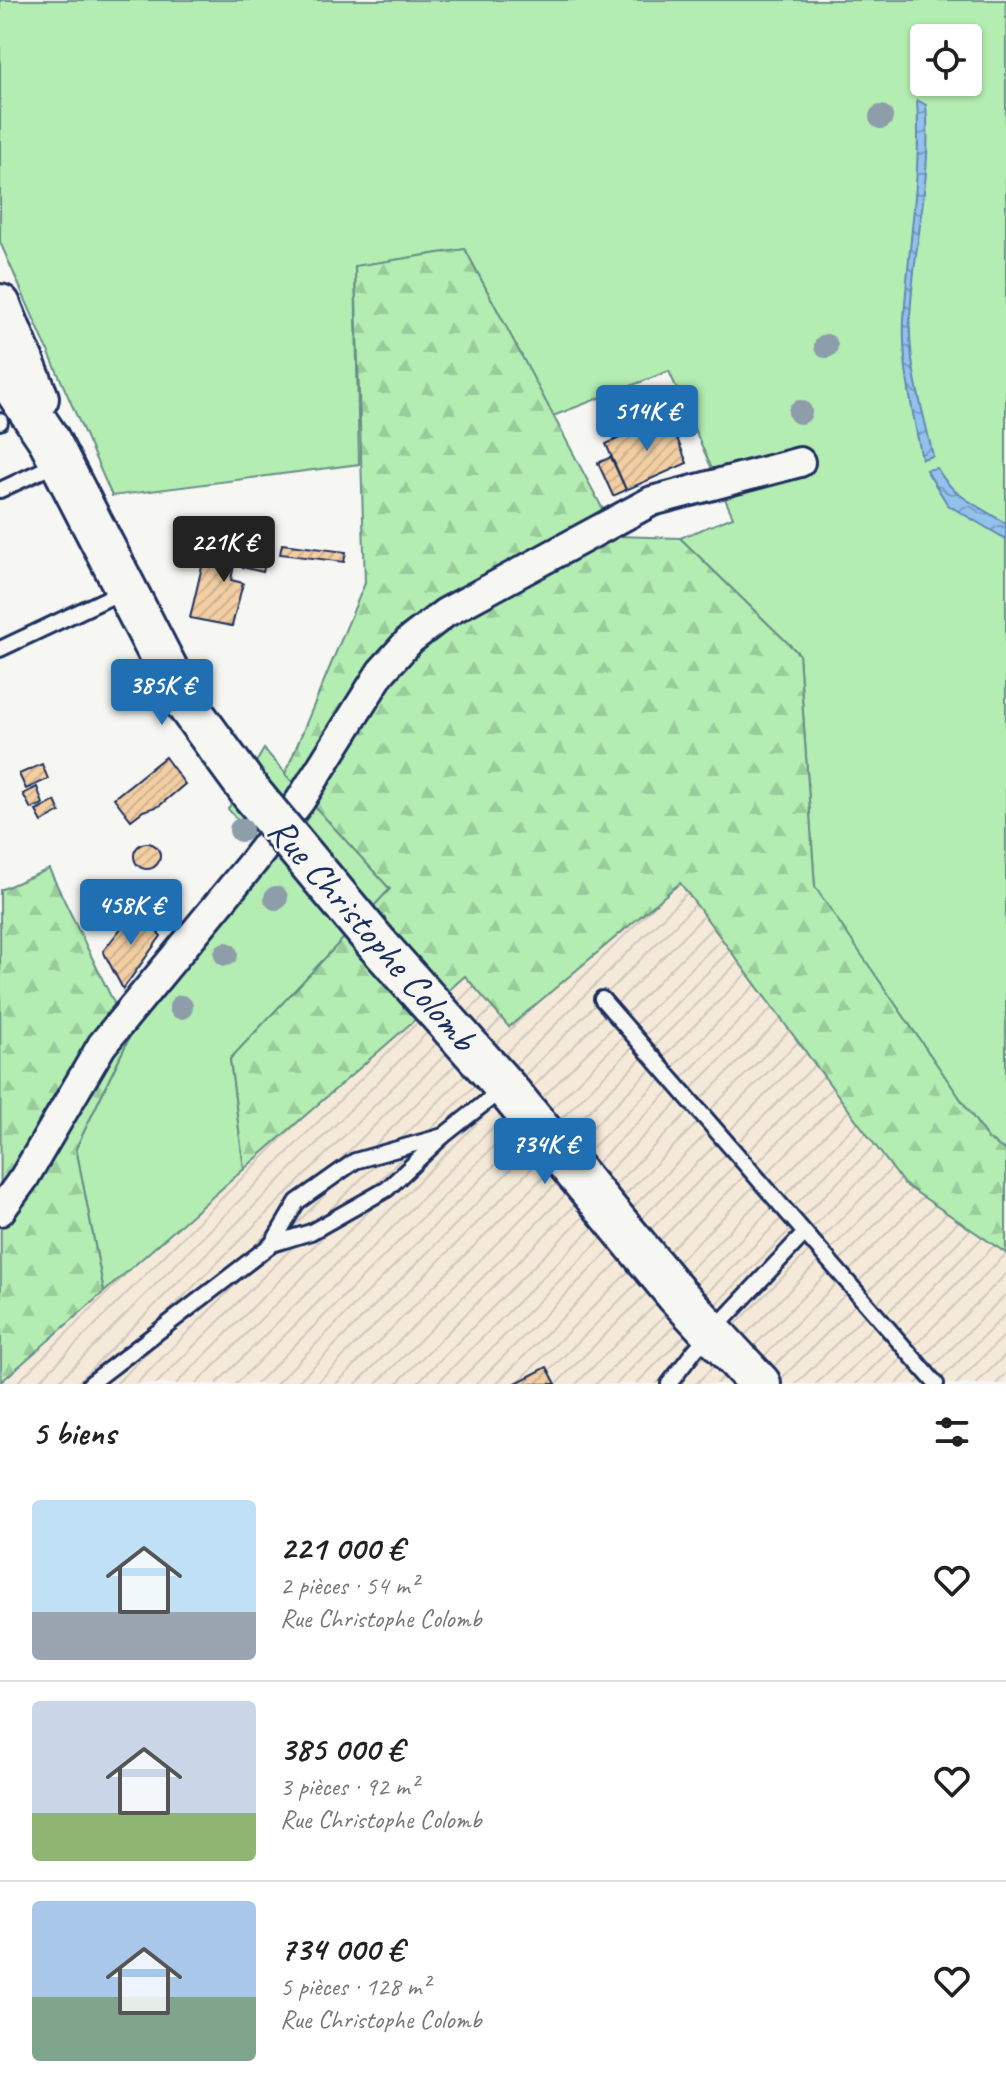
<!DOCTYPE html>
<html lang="fr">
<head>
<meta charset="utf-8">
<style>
	body { margin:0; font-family:Caveat,sans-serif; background:#f6f6f6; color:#222; height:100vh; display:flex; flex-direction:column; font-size:30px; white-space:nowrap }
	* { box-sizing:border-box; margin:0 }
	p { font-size:26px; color:#767676 }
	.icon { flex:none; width:44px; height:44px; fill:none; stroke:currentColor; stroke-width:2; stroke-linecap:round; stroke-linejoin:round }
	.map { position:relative; height:1384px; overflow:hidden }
	.panel { display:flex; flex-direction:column; background:#fff; flex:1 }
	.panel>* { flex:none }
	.fabs { position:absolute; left:910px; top:24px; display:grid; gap:16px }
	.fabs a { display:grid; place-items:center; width:72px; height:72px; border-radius:8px; background:#fff; box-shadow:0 2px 6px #0004; font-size:40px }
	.price { position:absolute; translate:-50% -68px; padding:0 18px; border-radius:8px; background:#1f6fb2; color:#fff; font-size:26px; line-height:52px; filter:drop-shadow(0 2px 4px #0008) }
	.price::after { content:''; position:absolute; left:50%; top:48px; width:24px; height:18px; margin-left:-12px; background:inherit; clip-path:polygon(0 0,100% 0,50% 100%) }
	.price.selected { background:#222; color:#fff }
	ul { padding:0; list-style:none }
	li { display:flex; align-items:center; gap:24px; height:200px; padding:0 32px }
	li+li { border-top:2px solid #e0e0e0 }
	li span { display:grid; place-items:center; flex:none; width:224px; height:160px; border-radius:8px; color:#555 }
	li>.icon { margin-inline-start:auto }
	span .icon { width:96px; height:96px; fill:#fffc; stroke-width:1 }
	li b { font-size:34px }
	h2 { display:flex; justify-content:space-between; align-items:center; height:96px; padding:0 32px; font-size:34px }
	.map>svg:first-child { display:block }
	.industrial { fill:url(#industrial-furrows) }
	.green { fill:#b3edb1; stroke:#678e88; stroke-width:2; fill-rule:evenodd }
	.forest { fill:url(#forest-firs); stroke:#678e88; stroke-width:2 }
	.water { fill:url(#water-waves); stroke:#6387b4; stroke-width:2 }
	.building { fill:url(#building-hatch); stroke:#1b2f5e; stroke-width:2 }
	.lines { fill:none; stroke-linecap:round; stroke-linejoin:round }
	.lane-casing { stroke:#1b2f5e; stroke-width:20 }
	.street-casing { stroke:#1b2f5e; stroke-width:34 }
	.secondary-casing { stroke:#1b2f5e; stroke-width:46 }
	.lane { stroke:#f6f6f2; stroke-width:14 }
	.street { stroke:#f6f6f2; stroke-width:28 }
	.secondary { stroke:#f6f6f2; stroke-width:40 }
	.secondary-bridge-casing { stroke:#1b2f5e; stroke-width:46; stroke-linecap:butt }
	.secondary-bridge { stroke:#f6f6f2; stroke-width:40 }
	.tree { fill:#8e9daa }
	.labels { text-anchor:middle; stroke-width:6; stroke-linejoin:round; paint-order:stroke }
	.street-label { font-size:38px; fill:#1b2f5e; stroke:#f6f6f2 }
</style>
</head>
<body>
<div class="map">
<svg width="1006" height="1384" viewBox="0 0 1006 1384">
	<defs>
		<pattern id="industrial-furrows" width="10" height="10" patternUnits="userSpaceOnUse" patternTransform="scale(2)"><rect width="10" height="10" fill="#f5eada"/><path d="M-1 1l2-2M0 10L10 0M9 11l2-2" fill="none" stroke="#d1c9be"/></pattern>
		<pattern id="forest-firs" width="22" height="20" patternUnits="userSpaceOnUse" patternTransform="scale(2)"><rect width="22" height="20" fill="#b3edb1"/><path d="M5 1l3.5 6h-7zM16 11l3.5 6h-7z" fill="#99cc9b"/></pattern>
		<pattern id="water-waves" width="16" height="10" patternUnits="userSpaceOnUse" patternTransform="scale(2)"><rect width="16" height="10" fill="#93c1ed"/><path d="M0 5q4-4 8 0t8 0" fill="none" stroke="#779dc3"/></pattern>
		<pattern id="building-hatch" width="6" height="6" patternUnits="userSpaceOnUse" patternTransform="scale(2)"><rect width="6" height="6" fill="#f2cea2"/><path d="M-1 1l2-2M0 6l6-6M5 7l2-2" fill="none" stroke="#cfb18e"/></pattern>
	</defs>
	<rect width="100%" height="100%" fill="#f6f6f2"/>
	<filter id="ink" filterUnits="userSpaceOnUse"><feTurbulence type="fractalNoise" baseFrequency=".0125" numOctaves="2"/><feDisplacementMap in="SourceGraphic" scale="16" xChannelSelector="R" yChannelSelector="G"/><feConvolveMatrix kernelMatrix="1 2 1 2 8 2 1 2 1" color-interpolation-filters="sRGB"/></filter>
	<g filter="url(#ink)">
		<path class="industrial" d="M 680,883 L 904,1184 L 1006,1253 L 1006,1384 L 1,1384 L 465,976 L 509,1026 Z"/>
		<g class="green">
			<path d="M 0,0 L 1006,0 L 1006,1151 L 988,1139 L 815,888 L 799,654 L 680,538 L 733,517 L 669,371 L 553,416 L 465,249 L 355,266 L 359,464 L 112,496 L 0,242 ZM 924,38 L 968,38 L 968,82 L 924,82 Z"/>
			<path d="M 264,749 L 390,889 L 230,1059 L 244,1169 L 104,1292 L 76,1148 L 130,1036 L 273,861 L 228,809 Z"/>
		</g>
		<g class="forest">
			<path d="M 465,249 L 617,536 L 680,538 L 799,654 L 815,887 L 988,1139 L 1006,1151 L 1006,1253 L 904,1184 L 680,883 L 509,1027 L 465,976 L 244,1169 L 230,1059 L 390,889 L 285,774 L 365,583 L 355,266 Z"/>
			<path d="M 49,869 L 130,1036 L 76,1148 L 104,1292 L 1,1382 L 0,890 Z"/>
		</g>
		<g class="water">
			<path d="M 917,100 L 926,105 C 933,176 913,247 910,318 C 908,366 923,410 933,456 L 922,459 C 913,414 902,366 904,320 C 908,246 922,174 917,100 Z"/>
			<path d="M 937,468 C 953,498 980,506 1006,524 L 1006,539 L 948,505 L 926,470 Z"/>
		</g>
		<g class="building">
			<path d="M 668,416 L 687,463 L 626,490 L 606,444 Z"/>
			<path d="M 611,457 L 626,490 L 613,496 L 598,463 Z"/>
			<path d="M 282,544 L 346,552 L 344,562 L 280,554 Z"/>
			<path d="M 226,545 L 243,550 L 244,545 L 269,549 L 263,572 L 234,565 L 231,580 L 243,583 L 232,626 L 190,618 L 204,558 L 222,562 Z"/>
			<path d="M 165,757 L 185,784 L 159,806 L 143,811 L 131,820 L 114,798 Z"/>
			<path d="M 42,764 L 48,779 L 26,789 L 19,774 Z"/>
			<path d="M 37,787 L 43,804 L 31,809 L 23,794 Z"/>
			<path d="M 55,801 L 60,812 L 42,822 L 36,811 Z"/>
			<circle cx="147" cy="856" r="13"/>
			<path d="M 137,908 L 161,936 L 123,989 L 103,951 Z"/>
			<path d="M 547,1367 L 556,1384 L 514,1384 Z"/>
		</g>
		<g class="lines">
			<g class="lane-casing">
				<g id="lane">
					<path d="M 0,421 L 0,422"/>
					<path d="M 0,490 L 58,463"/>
					<path d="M 0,649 L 123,591"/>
					<path d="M 602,999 L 936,1384"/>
					<path d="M 272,1244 L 297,1202 L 355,1161 L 443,1136"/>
					<path d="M 90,1384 L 272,1244 L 311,1232 L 387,1189 L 443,1136 L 505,1087"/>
					<path d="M 669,1384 L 695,1350 L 804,1234"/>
				</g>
			</g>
			<g class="street-casing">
				<path id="street" d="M 0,1211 L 24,1178 L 102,1045 L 253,862 L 300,801 L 381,672 L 410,640 L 445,613 L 652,501 L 800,462"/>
			</g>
			<g class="secondary-casing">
				<g id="secondary">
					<path d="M 0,305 L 38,398"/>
					<path d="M 0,367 L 49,440 L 182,698 L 252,794"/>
					<path d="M 378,945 L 505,1087 L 677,1295 L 760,1384"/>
				</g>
			</g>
			<use href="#lane" class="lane"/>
			<use href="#street" class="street"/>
			<use href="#secondary" class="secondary"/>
			<g class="secondary-bridge-casing">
				<path id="secondary-bridge" d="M 252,794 L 378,945"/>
			</g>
			<use href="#secondary-bridge" class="secondary-bridge"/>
		</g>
		<g class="tree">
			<circle cx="881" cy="117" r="12"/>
			<circle cx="826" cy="346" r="12"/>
			<circle cx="800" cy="412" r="12"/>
			<circle cx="241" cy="830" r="12"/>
			<circle cx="276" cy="898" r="12"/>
			<circle cx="226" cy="954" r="12"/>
			<circle cx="181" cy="1007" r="12"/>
		</g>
	</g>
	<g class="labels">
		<g class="street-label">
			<text transform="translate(373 934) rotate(49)" y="13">Rue Christophe Colomb</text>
		</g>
	</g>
</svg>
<div class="fabs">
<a><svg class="icon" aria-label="locate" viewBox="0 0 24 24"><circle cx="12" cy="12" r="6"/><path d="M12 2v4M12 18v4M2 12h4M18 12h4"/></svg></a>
</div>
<b class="price" style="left:647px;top:453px">514K €</b>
<b class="price selected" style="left:224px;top:584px">221K €</b>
<b class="price" style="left:162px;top:727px">385K €</b>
<b class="price" style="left:131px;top:947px">458K €</b>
<b class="price" style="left:545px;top:1186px">734K €</b>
</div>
<section class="panel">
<h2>5 biens<svg class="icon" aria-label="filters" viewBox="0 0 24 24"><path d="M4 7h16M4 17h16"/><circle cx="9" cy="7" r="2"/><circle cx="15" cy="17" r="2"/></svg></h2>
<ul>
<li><span style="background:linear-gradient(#bfe0f5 70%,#9aa5b1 0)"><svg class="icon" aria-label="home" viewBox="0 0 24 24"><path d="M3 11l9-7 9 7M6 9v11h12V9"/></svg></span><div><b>221 000 €</b><p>2 pièces · 54 m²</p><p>Rue Christophe Colomb</p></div><svg class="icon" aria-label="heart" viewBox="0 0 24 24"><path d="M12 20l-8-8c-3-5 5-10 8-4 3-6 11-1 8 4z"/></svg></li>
<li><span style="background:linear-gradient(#c9d6e8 70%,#8fb573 0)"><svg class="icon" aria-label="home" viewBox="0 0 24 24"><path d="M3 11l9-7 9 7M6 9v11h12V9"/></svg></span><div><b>385 000 €</b><p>3 pièces · 92 m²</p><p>Rue Christophe Colomb</p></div><svg class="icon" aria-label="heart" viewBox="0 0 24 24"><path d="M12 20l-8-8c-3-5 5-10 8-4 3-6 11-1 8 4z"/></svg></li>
<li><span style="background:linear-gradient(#a9c7e8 60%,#7fa58c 0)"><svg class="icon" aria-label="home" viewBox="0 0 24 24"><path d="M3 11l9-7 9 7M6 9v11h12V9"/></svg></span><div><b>734 000 €</b><p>5 pièces · 128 m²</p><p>Rue Christophe Colomb</p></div><svg class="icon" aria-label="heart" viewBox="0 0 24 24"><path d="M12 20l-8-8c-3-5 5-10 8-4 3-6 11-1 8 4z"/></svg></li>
</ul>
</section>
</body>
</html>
